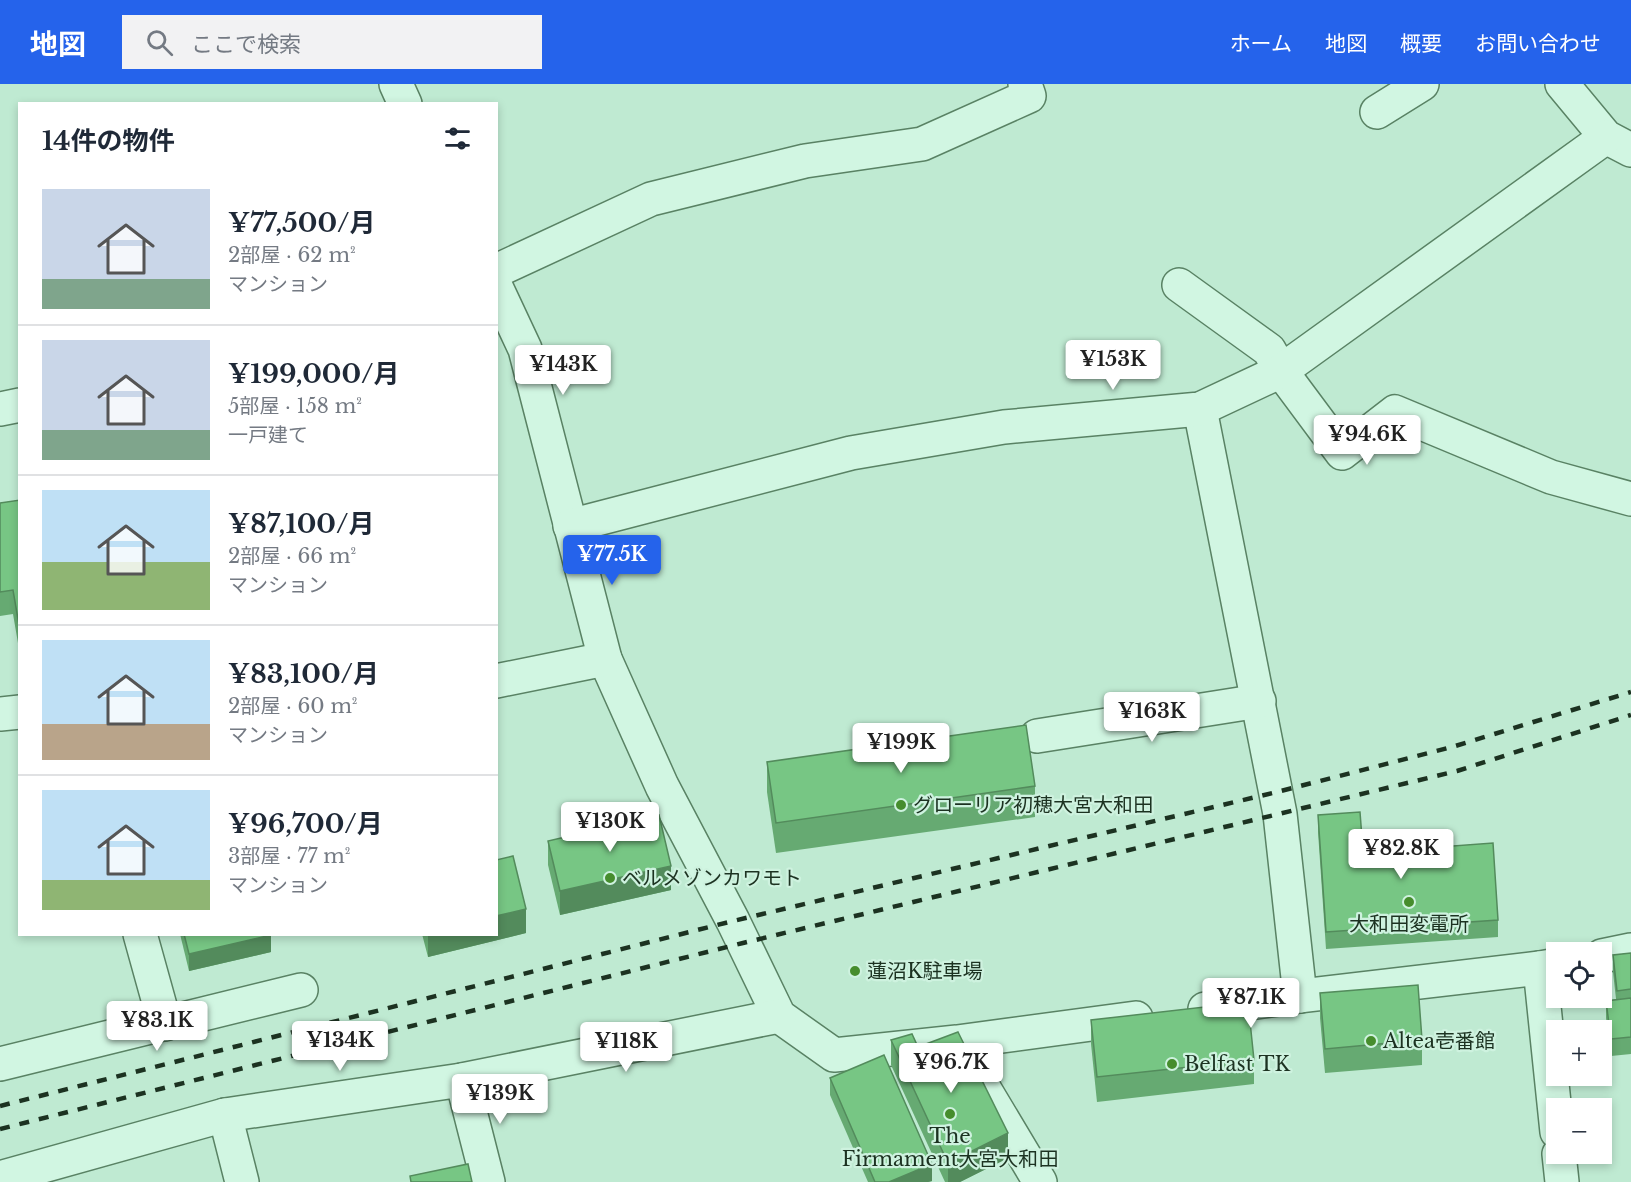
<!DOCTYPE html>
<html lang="ja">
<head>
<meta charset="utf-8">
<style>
	body { margin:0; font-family:"Libre Baskerville","Noto Sans JP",serif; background:#f2f2f3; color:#1f2937; height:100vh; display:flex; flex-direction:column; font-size:22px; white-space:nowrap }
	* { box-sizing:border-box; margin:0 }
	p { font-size:20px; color:#747a83 }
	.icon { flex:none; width:33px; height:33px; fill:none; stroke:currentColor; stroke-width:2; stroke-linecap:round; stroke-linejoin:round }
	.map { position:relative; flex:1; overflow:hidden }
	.sheet { position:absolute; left:18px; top:18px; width:480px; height:834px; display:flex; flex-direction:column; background:#fff; border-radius:0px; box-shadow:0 3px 9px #0003 }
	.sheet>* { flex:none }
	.tools { position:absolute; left:1546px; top:858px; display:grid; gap:12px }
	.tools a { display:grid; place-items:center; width:66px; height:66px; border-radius:0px; background:#fff; box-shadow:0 3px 9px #0003; font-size:30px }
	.price { position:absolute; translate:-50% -51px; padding:0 14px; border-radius:6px; background:#fff; color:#222; font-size:20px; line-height:39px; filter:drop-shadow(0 2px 3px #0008) }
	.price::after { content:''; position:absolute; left:50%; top:36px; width:18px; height:14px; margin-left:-9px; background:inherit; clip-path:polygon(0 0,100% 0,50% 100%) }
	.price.active { background:#2563eb; color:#fff }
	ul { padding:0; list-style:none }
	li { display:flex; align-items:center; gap:18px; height:150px; padding:0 24px }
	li+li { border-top:2px solid #e0e1e3 }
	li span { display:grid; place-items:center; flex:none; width:168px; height:120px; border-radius:0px; color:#555 }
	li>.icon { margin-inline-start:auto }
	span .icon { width:72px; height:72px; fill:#fffc; stroke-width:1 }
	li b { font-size:26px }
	h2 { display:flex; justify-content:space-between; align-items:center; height:72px; padding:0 24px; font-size:26px }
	header { display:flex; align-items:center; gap:36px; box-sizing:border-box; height:84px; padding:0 30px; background:#2563eb; color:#fff }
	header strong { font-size:28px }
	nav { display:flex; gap:33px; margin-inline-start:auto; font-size:21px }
	.search { width:420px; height:54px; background:#f2f2f3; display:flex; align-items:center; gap:15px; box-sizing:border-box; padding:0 21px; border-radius:0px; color:#747a83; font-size:22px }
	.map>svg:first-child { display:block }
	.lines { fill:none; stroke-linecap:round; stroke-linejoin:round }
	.minor-casing { stroke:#598264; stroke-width:36 }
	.minor { stroke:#d1f6e2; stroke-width:33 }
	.rail { stroke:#1c3221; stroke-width:4.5; stroke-dasharray:10 10; stroke-linecap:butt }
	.wall { fill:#66aa72 }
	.shaded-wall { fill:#538b5c }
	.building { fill:#77c684; stroke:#538b5c; stroke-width:1.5 }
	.poi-dot { fill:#468d2d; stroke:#cef2df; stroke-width:2 }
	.labels { text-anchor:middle; stroke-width:4.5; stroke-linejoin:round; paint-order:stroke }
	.poi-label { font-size:20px; fill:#1c3221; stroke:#cef2df; text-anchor:start }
</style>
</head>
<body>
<header>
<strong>地図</strong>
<div class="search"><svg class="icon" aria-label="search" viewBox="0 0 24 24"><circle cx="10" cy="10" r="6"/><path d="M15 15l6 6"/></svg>ここで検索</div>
<nav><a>ホーム</a><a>地図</a><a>概要</a><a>お問い合わせ</a></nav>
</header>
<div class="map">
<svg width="1631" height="1098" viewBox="0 0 1631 1098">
	<rect width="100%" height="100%" fill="#bfead2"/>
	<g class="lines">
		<g class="minor-casing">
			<g id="minor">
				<path d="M 396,0 L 405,20"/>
				<path d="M 1562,0 L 1606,53 L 1631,66"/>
				<path d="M 1377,28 L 1422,0"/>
				<path d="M 496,187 L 651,115 L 805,77 L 922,60 L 1029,12 L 1025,0"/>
				<path d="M 1179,201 L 1269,266 L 1281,287 L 1342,369 L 1395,328 L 1551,393 L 1631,415"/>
				<path d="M 496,203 L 525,265 L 605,575 L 662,702 L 733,837 L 779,932 L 834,971 L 957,958 L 1136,934"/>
				<path d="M 0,325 L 20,321"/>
				<path d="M 1200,325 L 1280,730 L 1300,912"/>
				<path d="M 570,442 L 851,369 L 1004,343 L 1200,325 L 1281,287 L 1606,53"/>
				<path d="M 496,597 L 605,575"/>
				<path d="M 0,630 L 20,628"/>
				<path d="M 1037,652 L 1259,617"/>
				<path d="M 140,850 L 165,940"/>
				<path d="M 1602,872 L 1631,866"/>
				<path d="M 1540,884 L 1557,1048"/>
				<path d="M 1205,925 L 1300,912 L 1540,884 L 1557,881"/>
				<path d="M 0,980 L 301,906"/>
				<path d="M 970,981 L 1040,1098"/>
				<path d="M 462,996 L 488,1098"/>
				<path d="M 225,1031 L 242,1098"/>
				<path d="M 1559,1070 L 1562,1098"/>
				<path d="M 0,1094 L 225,1031 L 462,996 L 779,932"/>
			</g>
		</g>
		<use href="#minor" class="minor"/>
		<g class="rail">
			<path d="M 0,1022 L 733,837 L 1277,708 L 1452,663 L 1631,608"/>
			<path d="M 0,1045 L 743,859 L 1457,687 L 1631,631"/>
		</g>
	</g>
	<g class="wall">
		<path d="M 20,416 L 20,565 L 19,565 L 13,530 L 0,532 L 0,419 Z"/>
		<path d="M 767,678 L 1035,702 L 1035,733 L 776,769 L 767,708 Z"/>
		<path d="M 1318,731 L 1362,754 L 1399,766 L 1498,836 L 1498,853 L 1326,865 L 1318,748 Z"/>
		<path d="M 548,757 L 671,806 L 560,831 L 548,781 Z"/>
		<path d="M 526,849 L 428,873 L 422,850 L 496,850 Z"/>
		<path d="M 180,850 L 271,850 L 271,868 L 189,887 Z"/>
		<path d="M 1631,869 L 1631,970 L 1611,972 L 1606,934 L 1606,917 L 1616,915 L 1613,888 L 1613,871 Z"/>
		<path d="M 1320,909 L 1422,956 L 1422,981 L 1325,989 L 1320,934 Z"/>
		<path d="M 1091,936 L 1254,976 L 1254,1000 L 1097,1018 L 1091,960 Z"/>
		<path d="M 891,956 L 918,963 L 1008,1074 L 960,1098 L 945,1098 L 891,981 Z"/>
		<path d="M 830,994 L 932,1097 L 928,1098 L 868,1098 L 830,1011 Z"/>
	</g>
	<g class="shaded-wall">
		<path d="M 671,782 L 671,806 L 560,831 L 560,807 Z"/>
		<path d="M 526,825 L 526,849 L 428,873 L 428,850 L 496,850 L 496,832 Z"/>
		<path d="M 271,851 L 271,868 L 189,887 L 189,870 Z"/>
		<path d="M 1008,1049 L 1008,1074 L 960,1098 L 948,1098 L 948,1079 Z"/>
		<path d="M 932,1080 L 932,1097 L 928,1098 L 889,1098 Z"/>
	</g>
	<g class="building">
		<path d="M 20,416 L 20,541 L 19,541 L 13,506 L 0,508 L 0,419 Z"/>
		<path d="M 1026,641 L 1035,702 L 776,739 L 767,678 Z"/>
		<path d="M 1360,728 L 1362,754 L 1397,751 L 1399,766 L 1493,759 L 1498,836 L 1326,848 L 1318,731 Z"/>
		<path d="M 659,731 L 671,782 L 560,807 L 548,757 Z"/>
		<path d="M 513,772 L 526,825 L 496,832 L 496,776 Z"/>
		<path d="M 184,850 L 271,850 L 271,851 L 189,870 Z"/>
		<path d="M 1631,869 L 1631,905 L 1617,907 L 1613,871 Z"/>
		<path d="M 1418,901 L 1422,956 L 1325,965 L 1320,909 Z"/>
		<path d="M 1631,914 L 1631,953 L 1611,955 L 1606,917 Z"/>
		<path d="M 1248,918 L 1254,976 L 1097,993 L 1091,936 Z"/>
		<path d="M 958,948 L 1008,1049 L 948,1079 L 891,956 L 912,950 L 918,963 Z"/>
		<path d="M 884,971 L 932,1080 L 889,1098 L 875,1098 L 830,994 Z"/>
		<path d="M 468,1080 L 472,1098 L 411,1098 L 410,1092 Z"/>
	</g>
	<g class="poi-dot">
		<circle cx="901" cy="721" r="6"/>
		<circle cx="610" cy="794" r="6"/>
		<circle cx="1409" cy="818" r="6"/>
		<circle cx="855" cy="887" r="6"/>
		<circle cx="1371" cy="957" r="6"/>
		<circle cx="1172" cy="980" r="6"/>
		<circle cx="950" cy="1030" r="6"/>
	</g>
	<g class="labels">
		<g class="poi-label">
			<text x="913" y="728">グローリア初穂大宮大和田</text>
			<text x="622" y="801">ベルメゾンカワモト</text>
			<text x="1409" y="847" text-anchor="middle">大和田変電所</text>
			<text x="867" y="894">蓮沼K駐車場</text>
			<text x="1383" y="964">Altea壱番館</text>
			<text x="1184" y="987">Belfast TK</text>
			<text x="950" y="1059" text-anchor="middle">The<tspan x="950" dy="23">Firmament大宮大和田</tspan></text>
		</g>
	</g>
</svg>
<div class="tools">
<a><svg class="icon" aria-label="locate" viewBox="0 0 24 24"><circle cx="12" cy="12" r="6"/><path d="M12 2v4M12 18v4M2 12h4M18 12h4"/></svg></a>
<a>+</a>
<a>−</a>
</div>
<b class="price" style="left:1113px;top:307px">¥153K</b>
<b class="price" style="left:563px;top:312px">¥143K</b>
<b class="price" style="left:1367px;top:382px">¥94.6K</b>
<b class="price active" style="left:612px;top:502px">¥77.5K</b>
<b class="price" style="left:1152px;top:659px">¥163K</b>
<b class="price" style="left:901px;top:690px">¥199K</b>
<b class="price" style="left:610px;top:769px">¥130K</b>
<b class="price" style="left:1401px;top:796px">¥82.8K</b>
<b class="price" style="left:1251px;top:945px">¥87.1K</b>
<b class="price" style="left:157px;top:968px">¥83.1K</b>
<b class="price" style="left:340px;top:988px">¥134K</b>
<b class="price" style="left:626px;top:989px">¥118K</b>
<b class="price" style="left:951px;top:1010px">¥96.7K</b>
<b class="price" style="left:500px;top:1041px">¥139K</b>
<section class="sheet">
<h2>14件の物件<svg class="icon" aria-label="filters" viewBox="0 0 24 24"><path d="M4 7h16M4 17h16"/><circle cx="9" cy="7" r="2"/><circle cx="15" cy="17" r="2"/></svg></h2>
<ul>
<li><span style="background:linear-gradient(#c9d6e8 75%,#7fa58c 0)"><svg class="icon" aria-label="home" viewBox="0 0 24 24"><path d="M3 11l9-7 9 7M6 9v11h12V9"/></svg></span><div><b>¥77,500/月</b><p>2部屋 · 62 m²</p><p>マンション</p></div></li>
<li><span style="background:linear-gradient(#c9d6e8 75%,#7fa58c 0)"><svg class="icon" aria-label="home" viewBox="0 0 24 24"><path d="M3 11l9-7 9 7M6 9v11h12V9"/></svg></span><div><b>¥199,000/月</b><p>5部屋 · 158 m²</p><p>一戸建て</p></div></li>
<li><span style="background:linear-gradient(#bfe0f5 60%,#8fb573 0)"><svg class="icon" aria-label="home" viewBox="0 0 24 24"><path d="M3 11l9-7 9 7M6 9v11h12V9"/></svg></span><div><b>¥87,100/月</b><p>2部屋 · 66 m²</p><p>マンション</p></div></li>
<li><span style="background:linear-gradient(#bfe0f5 70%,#b9a48a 0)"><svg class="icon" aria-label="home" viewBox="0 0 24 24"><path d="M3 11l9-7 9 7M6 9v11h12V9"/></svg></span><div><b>¥83,100/月</b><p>2部屋 · 60 m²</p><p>マンション</p></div></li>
<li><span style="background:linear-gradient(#bfe0f5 75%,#8fb573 0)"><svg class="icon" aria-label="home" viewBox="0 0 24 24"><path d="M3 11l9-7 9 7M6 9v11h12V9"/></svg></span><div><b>¥96,700/月</b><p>3部屋 · 77 m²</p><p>マンション</p></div></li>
</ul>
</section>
</div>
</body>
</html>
